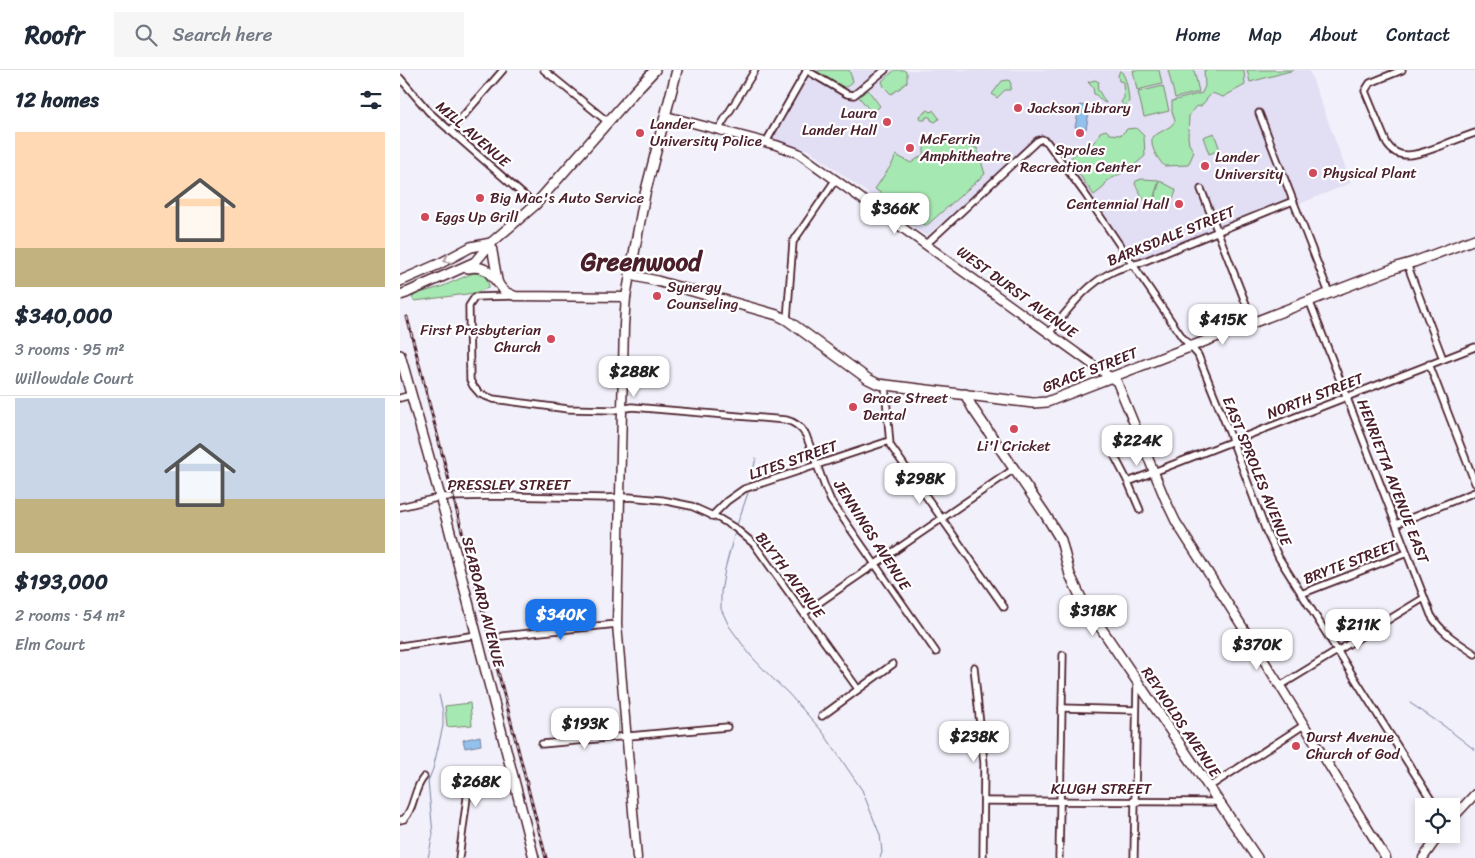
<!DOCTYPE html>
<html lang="en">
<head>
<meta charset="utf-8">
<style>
	body { margin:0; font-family:Sriracha,sans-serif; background:#f6f6f7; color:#1f2937; height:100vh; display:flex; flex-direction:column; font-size:19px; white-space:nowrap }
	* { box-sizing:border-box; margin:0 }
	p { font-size:16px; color:#747a83 }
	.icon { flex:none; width:28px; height:28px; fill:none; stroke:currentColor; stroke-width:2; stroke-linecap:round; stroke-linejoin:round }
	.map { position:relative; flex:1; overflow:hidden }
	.drawer { display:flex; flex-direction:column; background:#fff; width:400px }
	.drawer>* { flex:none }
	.fabs { position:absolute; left:1015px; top:728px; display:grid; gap:10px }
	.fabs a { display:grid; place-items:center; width:45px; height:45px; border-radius:0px; background:#fff; box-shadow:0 2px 8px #0003; font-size:25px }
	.price { position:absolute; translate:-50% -42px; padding:0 11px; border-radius:10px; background:#fff; color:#222; font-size:16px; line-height:32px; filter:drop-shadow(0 1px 2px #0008) }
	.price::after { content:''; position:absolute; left:50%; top:30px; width:15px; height:11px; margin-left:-8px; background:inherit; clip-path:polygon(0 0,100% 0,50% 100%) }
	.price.current { background:#1a73e8; color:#fff }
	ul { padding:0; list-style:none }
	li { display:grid; align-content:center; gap:10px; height:265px; padding:0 15px }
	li+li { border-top:1px solid #e0e1e3 }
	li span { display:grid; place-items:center; height:155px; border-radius:0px; color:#555 }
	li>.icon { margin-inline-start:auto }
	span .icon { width:90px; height:90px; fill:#fffc; stroke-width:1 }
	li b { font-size:21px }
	h2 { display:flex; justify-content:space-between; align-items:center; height:60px; padding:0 15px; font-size:21px }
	header { display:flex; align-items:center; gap:30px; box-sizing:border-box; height:70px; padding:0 25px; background:#fff; border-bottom:1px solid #e0e1e3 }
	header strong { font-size:24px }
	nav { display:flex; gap:28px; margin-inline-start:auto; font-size:18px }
	.search { width:350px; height:45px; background:#f6f6f7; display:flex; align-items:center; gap:12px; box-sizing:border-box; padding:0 18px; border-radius:0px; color:#747a83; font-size:19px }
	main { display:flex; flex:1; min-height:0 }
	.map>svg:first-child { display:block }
	.built { fill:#e2def4 }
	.green { fill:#a6e8b2; stroke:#78846e }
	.water { fill:#93c1ed; stroke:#76809f }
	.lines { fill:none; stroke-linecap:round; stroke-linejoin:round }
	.stream { stroke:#76809f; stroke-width:1 }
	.minor-casing { stroke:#4a1f2b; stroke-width:9 }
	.tertiary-casing { stroke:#4a1f2b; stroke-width:11 }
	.secondary-casing { stroke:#4a1f2b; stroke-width:12 }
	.primary-casing { stroke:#4a1f2b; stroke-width:12 }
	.minor { stroke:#fff; stroke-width:5.5 }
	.tertiary { stroke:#fff; stroke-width:8 }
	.secondary { stroke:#fff; stroke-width:9 }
	.primary { stroke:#fff; stroke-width:9 }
	.rail-casing { stroke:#4a1f2b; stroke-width:3 }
	.rail { stroke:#fff; stroke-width:1; stroke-dasharray:4; stroke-linecap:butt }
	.primary-bridge-casing { stroke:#4a1f2b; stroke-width:12; stroke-linecap:butt }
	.primary-bridge { stroke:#fff; stroke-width:9 }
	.oneway { stroke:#ae9aa0 }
	.poi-dot { fill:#d1495b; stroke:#fff; stroke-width:2 }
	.labels { text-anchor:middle; stroke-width:4.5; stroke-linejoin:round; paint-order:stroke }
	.poi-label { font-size:15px; fill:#4a1f2b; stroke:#fff; text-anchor:start }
	.street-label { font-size:15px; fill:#4a1f2b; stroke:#fff }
	.town-label { font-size:25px; font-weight:bold; fill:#4a1f2b; stroke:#fff }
</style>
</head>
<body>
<header>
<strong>Roofr</strong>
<div class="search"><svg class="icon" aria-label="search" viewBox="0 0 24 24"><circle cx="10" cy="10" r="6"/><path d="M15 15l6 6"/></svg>Search here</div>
<nav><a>Home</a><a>Map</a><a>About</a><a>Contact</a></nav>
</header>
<main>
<section class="drawer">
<h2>12 homes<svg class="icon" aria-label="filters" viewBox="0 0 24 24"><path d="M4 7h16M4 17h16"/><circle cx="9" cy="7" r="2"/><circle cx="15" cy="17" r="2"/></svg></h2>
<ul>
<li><span style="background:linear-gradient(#ffd9b3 75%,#c2b280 0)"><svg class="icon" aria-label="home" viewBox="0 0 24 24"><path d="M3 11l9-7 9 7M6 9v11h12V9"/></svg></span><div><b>$340,000</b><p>3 rooms · 95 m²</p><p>Willowdale Court</p></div></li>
<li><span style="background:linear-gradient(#c9d6e8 65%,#c2b280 0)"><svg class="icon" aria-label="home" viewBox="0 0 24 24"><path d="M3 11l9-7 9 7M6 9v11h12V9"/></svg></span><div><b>$193,000</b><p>2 rooms · 54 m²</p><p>Elm Court</p></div></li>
</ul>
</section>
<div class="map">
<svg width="1075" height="788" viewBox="0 0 1075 788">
	<rect width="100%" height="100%" fill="#f2f0fa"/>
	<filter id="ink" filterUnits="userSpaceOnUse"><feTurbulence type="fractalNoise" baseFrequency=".02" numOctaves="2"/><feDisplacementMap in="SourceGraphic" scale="10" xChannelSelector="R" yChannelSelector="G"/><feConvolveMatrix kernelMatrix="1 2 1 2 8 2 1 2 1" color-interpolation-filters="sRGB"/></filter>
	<g filter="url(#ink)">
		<path class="built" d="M 412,0 L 909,0 L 951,113 L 737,199 L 648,70 L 638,69 L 526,166 L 409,80 L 371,71 Z"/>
		<g class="green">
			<path d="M 419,0 L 449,0 L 453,11 L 449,16 L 442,18 L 417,4 Z"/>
			<path d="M 495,0 L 504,0 L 507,3 L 507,12 L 499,19 L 491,24 L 484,17 L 482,11 Z"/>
			<path d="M 720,0 C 727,7 728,21 729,31 L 725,37 L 721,32 L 724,28 L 723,12 L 719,11 L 718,6 Z"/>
			<path d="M 733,0 L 759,0 L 762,14 L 737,20 Z"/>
			<path d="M 768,0 L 794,0 L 799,22 L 775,28 Z"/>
			<path d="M 804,0 L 844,0 L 845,15 L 823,27 L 812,23 L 801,36 L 795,37 L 789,46 L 788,67 L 789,74 L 794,82 L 788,95 L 764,96 C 756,86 751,79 752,67 L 771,56 L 775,51 L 772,41 L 772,31 L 802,23 L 805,16 Z"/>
			<path d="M 847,0 L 894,0 L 850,12 Z"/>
			<path d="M 609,10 L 611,14 L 610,20 L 605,20 L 597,28 L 592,24 L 602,11 Z"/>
			<path d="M 695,10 L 699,12 L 697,18 L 706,33 C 701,32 699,26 694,24 L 693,18 L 688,12 Z"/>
			<path d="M 763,16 L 769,41 L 744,47 L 738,22 Z"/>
			<path d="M 466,19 L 468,20 L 480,36 L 474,42 L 471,42 L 459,27 L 458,25 Z"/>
			<path d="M 528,40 L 531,42 L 533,40 L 539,48 L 538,50 L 535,52 L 531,50 L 530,47 L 526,47 L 525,50 L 521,50 L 520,46 Z"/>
			<path d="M 736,58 L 744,66 L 745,86 L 731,98 L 707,111 L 703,118 L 694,125 L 669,90 C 678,77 694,80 700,62 L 706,60 L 710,64 L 721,65 L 727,59 Z"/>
			<path d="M 814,63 L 820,80 L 809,84 L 803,67 Z"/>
			<path d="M 533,66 C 548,69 562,76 577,78 L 585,104 L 526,156 L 475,119 L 492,94 L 496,85 L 511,93 L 524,84 L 524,69 Z"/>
			<path d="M 742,109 L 759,110 L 752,133 L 746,133 L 735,114 L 736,111 Z"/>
			<path d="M 760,111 L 775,119 L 776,121 L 773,129 L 759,137 L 753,134 Z"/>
			<path d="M 73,203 L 81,204 L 86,207 L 89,216 L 86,219 L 74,223 L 15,231 L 12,228 L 16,224 L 41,217 Z"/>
			<path d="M 70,633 L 72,655 L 47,657 L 45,636 Z"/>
		</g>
		<g class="water">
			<path d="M 680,35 L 690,37 L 686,59 L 675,57 Z"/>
			<path d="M 80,666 L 81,675 L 65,678 L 63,670 Z"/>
		</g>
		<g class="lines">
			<g class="stream">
				<path d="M 352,405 L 356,388"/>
				<path d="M 337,455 L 348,423"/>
				<path d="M 335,462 L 325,499 L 321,522 L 321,539 L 329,556 L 351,586 L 370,606 L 388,623 L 422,661 L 462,720 L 480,765 L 482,782 L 480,788"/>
				<path d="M 1010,633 L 1044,656 L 1075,680"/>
				<path d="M 28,788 L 33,764 L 28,711 L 33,699 L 43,656 L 43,642 L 39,625"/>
			</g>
			<g class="minor-casing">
				<g id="minor">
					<path d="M 144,0 L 208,52"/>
					<path d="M 406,0 L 447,24 L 454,25 L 485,0"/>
					<path d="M 1002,0 L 970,13 L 965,21 L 987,74 C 1000,94 1023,82 1041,76 C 1052,71 1064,67 1075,63"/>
					<path d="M 0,8 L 29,42 L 135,135"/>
					<path d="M 859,43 L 929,223"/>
					<path d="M 318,60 L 355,0"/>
					<path d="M 50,61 L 103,0"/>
					<path d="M 366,72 L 407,0"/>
					<path d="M 801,119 L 853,252"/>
					<path d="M 526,173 L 532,169 L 637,71 L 642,69 L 647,72 L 685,124 L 782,267 L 798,285 L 829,362 L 866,461 L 879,488 L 1035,736"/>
					<path d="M 1007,194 L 1043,289"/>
					<path d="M 114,226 L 75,227 L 69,236 L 70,310 L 73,316 L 80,324 L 93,329 L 168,339 L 214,340 L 232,337 L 386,350 C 395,352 401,357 406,365 L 425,417 L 431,431 L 536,582"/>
					<path d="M 909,230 L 1031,545 C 1041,563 1059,573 1075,584"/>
					<path d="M 387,250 L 393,172 L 436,109"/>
					<path d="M 649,263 C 668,240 686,214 714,201 C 722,197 731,195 740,193 L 893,131"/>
					<path d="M 1029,294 L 1075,413"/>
					<path d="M 485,315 L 490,375 L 604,537"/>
					<path d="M 0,328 L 11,325"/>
					<path d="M 715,387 L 728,412 L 740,440"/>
					<path d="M 728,412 L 1075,277"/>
					<path d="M 0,437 L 41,427 L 102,426 L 206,428 L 229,427 L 262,430 L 291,436 L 320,449 L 335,458 L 354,474 L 458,619"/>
					<path d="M 312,446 L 327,431 L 344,419 L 489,371"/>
					<path d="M 996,454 L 1075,422"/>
					<path d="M 901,524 L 1007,483"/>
					<path d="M 404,543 L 614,399"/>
					<path d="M 102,566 L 217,554"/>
					<path d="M 0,576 L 77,565"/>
					<path d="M 574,597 L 584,693 L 583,788"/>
					<path d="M 880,616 L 1024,528"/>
					<path d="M 662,638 L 736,640"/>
					<path d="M 422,646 L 493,594"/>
					<path d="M 142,674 L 327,657"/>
					<path d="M 809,717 L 904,655"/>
					<path d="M 584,731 L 819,732"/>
					<path d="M 0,750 L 4,749 C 15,738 13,719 24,707"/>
					<path d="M 59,788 L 68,720 L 74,716 L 115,714"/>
					<path d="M 659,788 L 663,585"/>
					<path d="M 734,788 L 737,611"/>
				</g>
			</g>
			<g class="tertiary-casing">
				<g id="tertiary">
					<path d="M 266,46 L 376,75 L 398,83 L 717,312 L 765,429 L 776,452 L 880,616 L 986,788"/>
					<path d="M 91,173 L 98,213 L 104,221 L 115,226 L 226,227"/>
					<path d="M 230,205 L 226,227 L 224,255 L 217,554 L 237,788"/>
					<path d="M 1051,750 L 1075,724"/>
					<path d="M 1023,788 L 1040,764"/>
				</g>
			</g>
			<g class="secondary-casing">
				<g id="secondary">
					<path d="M 277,0 L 245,124 L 230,205 L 257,211 L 377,245 L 387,250 L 468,309 L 478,314 L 633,333 L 647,332 L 1000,196 L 1014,192 L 1075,169"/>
					<path d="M 0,285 L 49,458 L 134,788"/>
					<path d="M 565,324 L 573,339 L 645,444 L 661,470 L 670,505 L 682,530 L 857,788"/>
				</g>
			</g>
			<g class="primary-casing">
				<g id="primary">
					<path d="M 68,198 C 84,195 88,201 98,213"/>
					<path d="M 0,211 L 39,194 L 71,177 L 91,173"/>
					<path d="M 6,223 L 75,192 L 91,173 L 135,135 L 236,20 L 255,0"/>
				</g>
			</g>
			<use href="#minor" class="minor"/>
			<use href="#tertiary" class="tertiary"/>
			<use href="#secondary" class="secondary"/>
			<use href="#primary" class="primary"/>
			<g class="rail-casing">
				<path id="rail" d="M 7,247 L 146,788"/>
			</g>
			<use href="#rail" class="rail"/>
			<g class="primary-bridge-casing">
				<path id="primary-bridge" d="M 0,225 L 6,223"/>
			</g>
			<use href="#primary-bridge" class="primary-bridge"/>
		</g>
		<defs><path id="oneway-chevron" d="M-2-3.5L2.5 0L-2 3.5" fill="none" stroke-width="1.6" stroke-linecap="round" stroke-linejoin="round" transform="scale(1.25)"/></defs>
		<use class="oneway" href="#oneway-chevron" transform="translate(47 190) rotate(153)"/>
	</g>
	<g class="poi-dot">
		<circle cx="618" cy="38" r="5"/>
		<circle cx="487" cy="52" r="5"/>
		<circle cx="240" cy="63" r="5"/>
		<circle cx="680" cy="63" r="5"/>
		<circle cx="510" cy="78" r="5"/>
		<circle cx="805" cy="96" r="5"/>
		<circle cx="913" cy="103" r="5"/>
		<circle cx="80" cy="128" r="5"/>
		<circle cx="779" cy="134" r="5"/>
		<circle cx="25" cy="147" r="5"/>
		<circle cx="257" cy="226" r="5"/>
		<circle cx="151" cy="269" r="5"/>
		<circle cx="453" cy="337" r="5"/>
		<circle cx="614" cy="359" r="5"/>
		<circle cx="896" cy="676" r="5"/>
	</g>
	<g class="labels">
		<g class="poi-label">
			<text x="628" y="43">Jackson Library</text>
			<text x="477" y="48" text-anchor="end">Laura<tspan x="477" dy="17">Lander Hall</tspan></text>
			<text x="250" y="59">Lander<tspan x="250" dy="17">University Police</tspan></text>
			<text x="520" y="74">McFerrin<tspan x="520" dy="17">Amphitheatre</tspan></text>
			<text x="680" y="85" text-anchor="middle">Sproles<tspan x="680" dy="17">Recreation Center</tspan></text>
			<text x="815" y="92">Lander<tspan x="815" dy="17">University</tspan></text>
			<text x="923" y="108">Physical Plant</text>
			<text x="90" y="133">Big Mac's Auto Service</text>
			<text x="769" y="139" text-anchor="end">Centennial Hall</text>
			<text x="35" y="152">Eggs Up Grill</text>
			<text x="267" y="222">Synergy<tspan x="267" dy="17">Counseling</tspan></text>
			<text x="141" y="265" text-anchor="end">First Presbyterian<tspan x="141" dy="17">Church</tspan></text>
			<text x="463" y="333">Grace Street<tspan x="463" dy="17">Dental</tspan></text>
			<text x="614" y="381" text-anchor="middle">Li'l Cricket</text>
			<text x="906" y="672">Durst Avenue<tspan x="906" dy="17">Church of God</tspan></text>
		</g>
		<g class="street-label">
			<text transform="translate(73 64) rotate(41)" y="5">MILL AVENUE</text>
			<text transform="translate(771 166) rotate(-22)" y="5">BARKSDALE STREET</text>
			<text transform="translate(617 222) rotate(36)" y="5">WEST DURST AVENUE</text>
			<text transform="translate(690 300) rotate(-21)" y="5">GRACE STREET</text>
			<text transform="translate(915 326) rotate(-21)" y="5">NORTH STREET</text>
			<text transform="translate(393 390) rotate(-19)" y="5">LITES STREET</text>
			<text transform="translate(857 401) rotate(68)" y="5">EAST SPROLES AVENUE</text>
			<text transform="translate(993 411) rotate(69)" y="5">HENRIETTA AVENUE EAST</text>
			<text x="109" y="420">PRESSLEY STREET</text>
			<text transform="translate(472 465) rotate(57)" y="5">JENNINGS AVENUE</text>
			<text transform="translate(950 492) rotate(-21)" y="5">BRYTE STREET</text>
			<text transform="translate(390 505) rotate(53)" y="5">BLYTH AVENUE</text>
			<text transform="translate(83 532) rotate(76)" y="5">SEABOARD AVENUE</text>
			<text transform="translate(781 652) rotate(56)" y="5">REYNOLDS AVENUE</text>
			<text x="701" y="724">KLUGH STREET</text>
		</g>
		<g class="town-label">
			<text x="241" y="200">Greenwood</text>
		</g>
	</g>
</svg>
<div class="fabs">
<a><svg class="icon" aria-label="locate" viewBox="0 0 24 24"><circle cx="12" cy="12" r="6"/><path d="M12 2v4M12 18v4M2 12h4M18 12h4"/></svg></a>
</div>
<b class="price" style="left:495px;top:165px">$366K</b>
<b class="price" style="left:823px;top:276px">$415K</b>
<b class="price" style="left:234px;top:328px">$288K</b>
<b class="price" style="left:737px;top:397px">$224K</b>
<b class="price" style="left:520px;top:435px">$298K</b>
<b class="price" style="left:693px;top:567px">$318K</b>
<b class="price current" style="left:161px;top:571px">$340K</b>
<b class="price" style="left:958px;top:581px">$211K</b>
<b class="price" style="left:857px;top:601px">$370K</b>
<b class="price" style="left:185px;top:680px">$193K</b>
<b class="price" style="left:574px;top:693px">$238K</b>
<b class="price" style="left:76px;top:738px">$268K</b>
</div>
</main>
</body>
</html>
